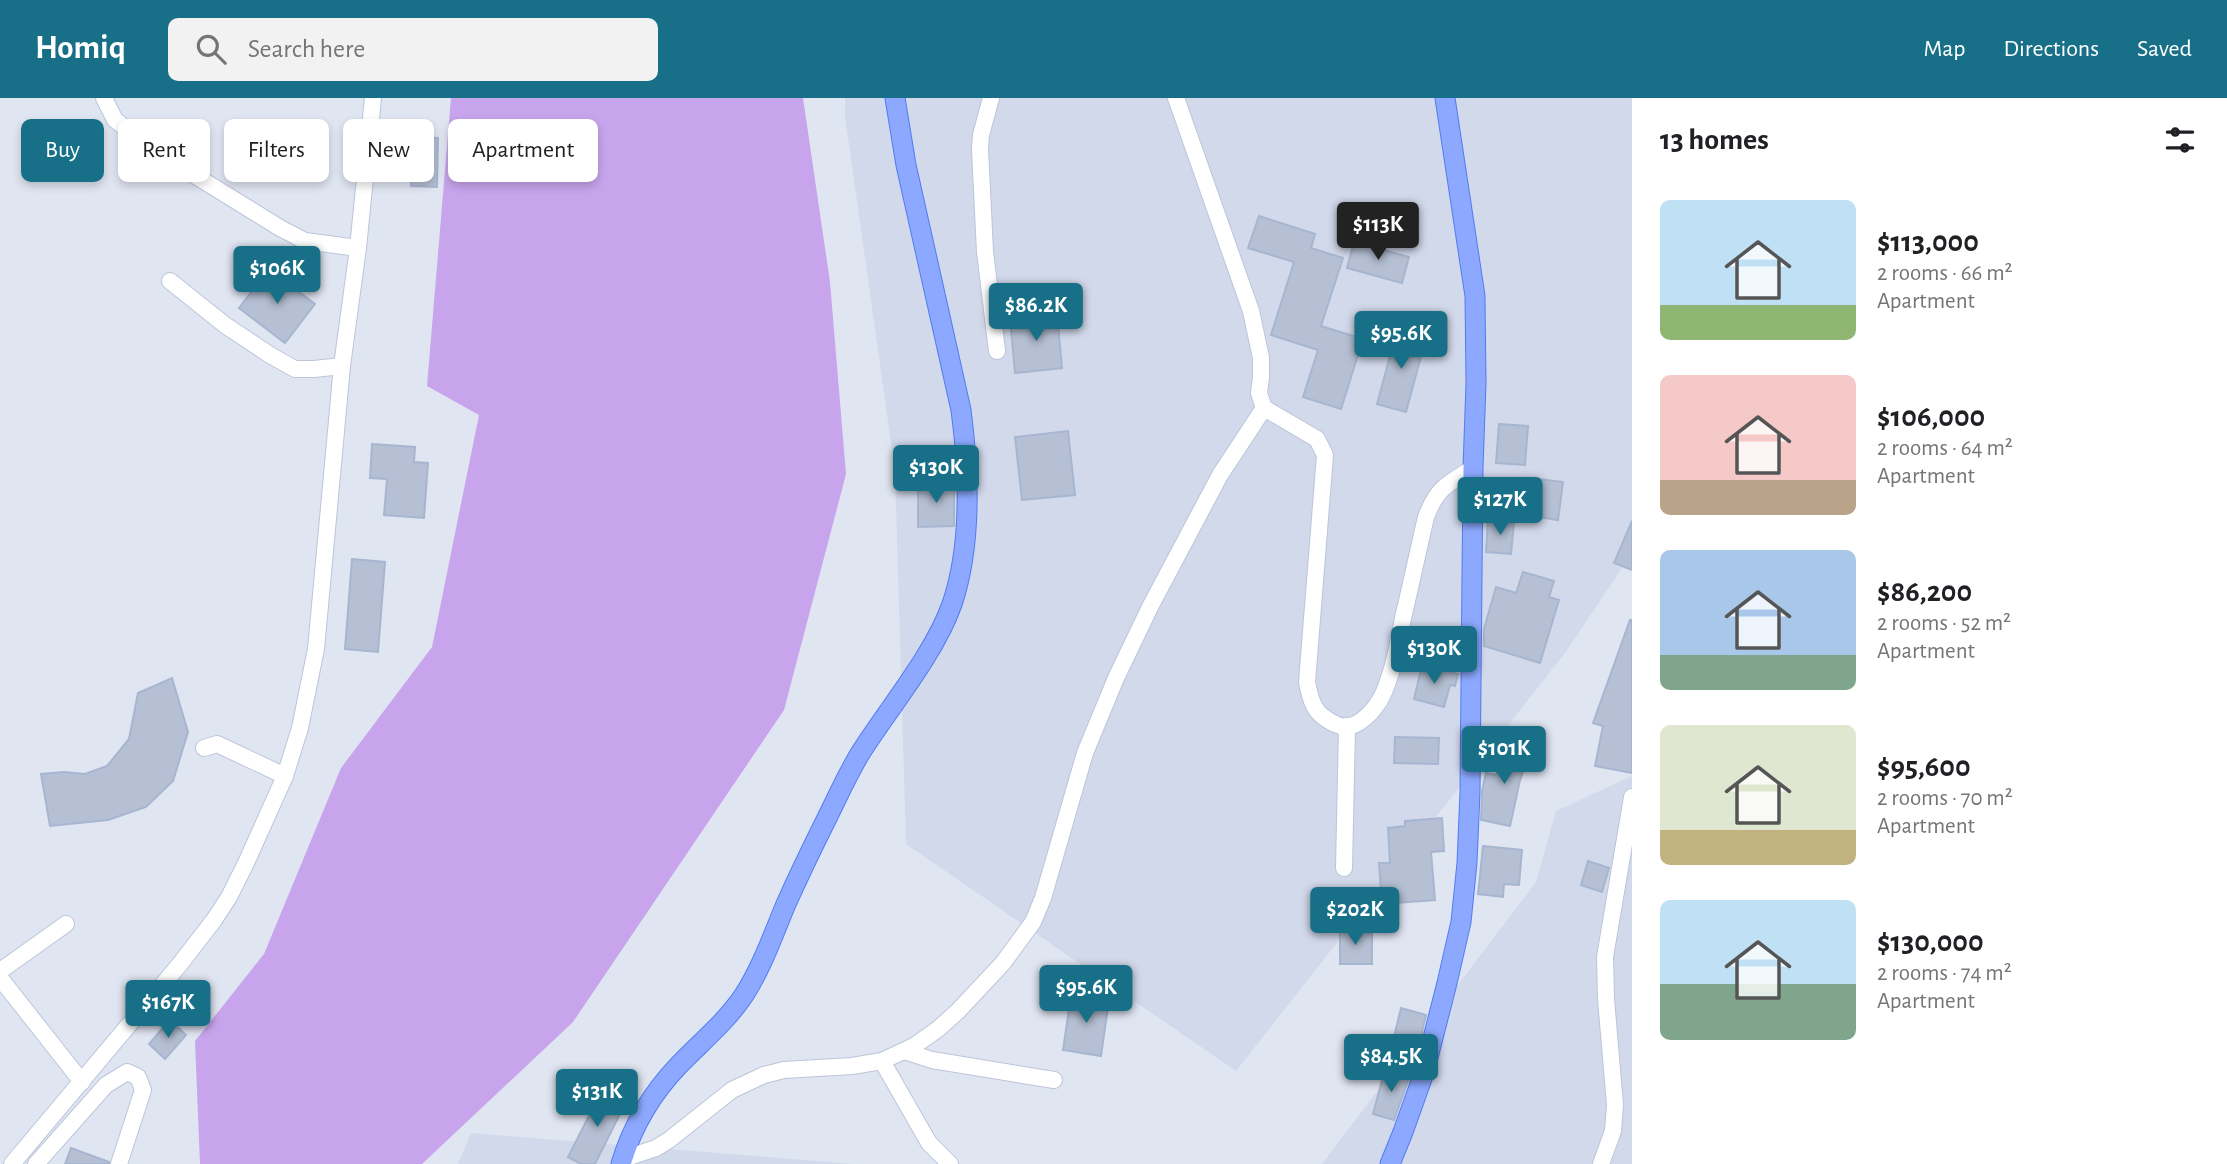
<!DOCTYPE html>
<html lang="en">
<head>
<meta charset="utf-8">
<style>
	body { margin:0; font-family:"Alegreya Sans",sans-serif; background:#f2f2f2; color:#202124; height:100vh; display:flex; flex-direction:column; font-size:26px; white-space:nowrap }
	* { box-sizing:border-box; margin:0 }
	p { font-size:23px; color:#757577 }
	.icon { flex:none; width:38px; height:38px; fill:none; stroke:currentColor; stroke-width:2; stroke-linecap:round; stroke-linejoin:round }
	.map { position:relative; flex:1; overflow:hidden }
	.sheet { display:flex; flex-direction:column; background:#fff; width:595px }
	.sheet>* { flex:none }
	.top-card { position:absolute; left:21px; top:21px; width:665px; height:63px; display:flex; gap:14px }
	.price { position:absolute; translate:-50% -60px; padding:0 16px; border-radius:7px; background:#177087; color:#fff; font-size:23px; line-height:46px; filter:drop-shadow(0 2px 4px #0008) }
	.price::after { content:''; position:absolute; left:50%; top:42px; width:21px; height:16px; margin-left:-10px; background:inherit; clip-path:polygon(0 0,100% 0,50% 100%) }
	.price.selected { background:#222; color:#fff }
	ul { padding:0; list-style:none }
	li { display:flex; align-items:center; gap:21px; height:175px; padding:0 28px }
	li span { display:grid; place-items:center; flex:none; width:196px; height:140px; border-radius:10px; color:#555 }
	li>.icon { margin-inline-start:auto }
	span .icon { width:84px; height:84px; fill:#fffc; stroke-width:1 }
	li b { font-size:30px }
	h2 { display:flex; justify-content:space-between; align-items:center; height:84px; padding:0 28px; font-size:30px }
	.pill { padding:0 24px; border-radius:10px; background:#fff; box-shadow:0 4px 10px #0003; font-size:24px; line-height:63px }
	.pill.selected { background:#177087; color:#fff }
	header { display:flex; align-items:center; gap:42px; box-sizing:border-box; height:98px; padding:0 35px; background:#177087; color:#fff }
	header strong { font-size:33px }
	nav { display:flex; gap:38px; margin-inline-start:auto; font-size:24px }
	.search { width:490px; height:63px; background:#f2f2f2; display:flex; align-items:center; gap:18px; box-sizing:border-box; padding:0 24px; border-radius:10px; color:#757577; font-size:26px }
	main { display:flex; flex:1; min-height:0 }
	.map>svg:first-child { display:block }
	.residential { fill:#d2d9eb }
	.green { fill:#c7a4ec }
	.building { fill:#b5c0d4; stroke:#a7b6d0; stroke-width:2 }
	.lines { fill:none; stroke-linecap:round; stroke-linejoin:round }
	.minor-casing { stroke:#bcc5d9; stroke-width:18 }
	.major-casing { stroke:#517bf0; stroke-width:21 }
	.minor { stroke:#fff; stroke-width:16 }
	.major { stroke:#8da9ff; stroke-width:19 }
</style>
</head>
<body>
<header>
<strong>Homiq</strong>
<div class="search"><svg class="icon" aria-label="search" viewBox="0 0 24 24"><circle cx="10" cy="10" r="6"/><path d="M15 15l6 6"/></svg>Search here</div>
<nav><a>Map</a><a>Directions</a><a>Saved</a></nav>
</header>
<main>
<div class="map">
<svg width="1632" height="1066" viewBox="0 0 1632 1066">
	<rect width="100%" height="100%" fill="#e0e5f2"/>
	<g class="residential">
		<path d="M 845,0 L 1632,0 L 1632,455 L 1565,555 L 1236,973 L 906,746 L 895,373 L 845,18 Z"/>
		<path d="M 1632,678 L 1632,1066 L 1322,1066 L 1536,784 L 1556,713 Z"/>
		<path d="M 471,1035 L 853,1066 L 458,1066 Z"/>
	</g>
	<path class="green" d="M 451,0 L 803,0 L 830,184 L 846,376 L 784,612 L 573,924 L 422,1066 L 200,1066 L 195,943 L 264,856 L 341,670 L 432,549 L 479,317 L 427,288 Z"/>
	<g class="building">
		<path d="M 412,39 L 438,40 L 437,89 L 411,88 Z"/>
		<path d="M 1259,118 L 1315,136 L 1311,150 L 1343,160 L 1321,228 L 1363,241 L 1341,311 L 1303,299 L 1318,252 L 1271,237 L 1294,164 L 1248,150 Z"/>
		<path d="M 1354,144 L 1409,159 L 1402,185 L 1347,170 Z"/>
		<path d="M 269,171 L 315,206 L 285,245 L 239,210 Z"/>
		<path d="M 1057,216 L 1062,270 L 1015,275 L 1010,220 Z"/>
		<path d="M 1397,232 L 1426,240 L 1406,314 L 1377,306 Z"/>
		<path d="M 1499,326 L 1528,328 L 1525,367 L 1496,365 Z"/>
		<path d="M 1068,333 L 1075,397 L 1022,402 L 1015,339 Z"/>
		<path d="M 372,346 L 415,349 L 414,364 L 428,365 L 424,420 L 384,417 L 387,381 L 370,380 Z"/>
		<path d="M 1530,380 L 1563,384 L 1558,422 L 1525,417 Z"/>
		<path d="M 918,385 L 954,385 L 954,428 L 918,429 Z"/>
		<path d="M 1488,422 L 1514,424 L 1511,456 L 1486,454 Z"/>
		<path d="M 1632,423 L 1632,472 L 1614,465 Z"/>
		<path d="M 352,461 L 385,464 L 378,554 L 345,551 Z"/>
		<path d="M 1523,474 L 1554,483 L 1549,499 L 1559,502 L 1540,565 L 1484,548 L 1484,531 L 1496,489 L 1516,495 Z"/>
		<path d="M 1630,522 L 1632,522 L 1632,675 L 1595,668 L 1603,628 L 1593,625 Z"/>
		<path d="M 1422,567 L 1458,576 L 1455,588 L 1450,587 L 1444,609 L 1414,601 Z"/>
		<path d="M 172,580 L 188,634 L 173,683 L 146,709 L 108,722 L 50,728 L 41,676 L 64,674 L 85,676 L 107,668 L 129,641 L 138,595 Z"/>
		<path d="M 1395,639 L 1439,640 L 1438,666 L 1394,665 Z"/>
		<path d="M 1508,644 L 1531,652 L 1520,682 L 1510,728 L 1481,722 L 1482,693 L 1486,675 L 1496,677 Z"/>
		<path d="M 1442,720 L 1444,753 L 1431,754 L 1435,802 L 1382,806 L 1379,765 L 1390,765 L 1388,730 L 1405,728 L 1405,723 Z"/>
		<path d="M 1483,748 L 1522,752 L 1519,787 L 1504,786 L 1503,799 L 1478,796 Z"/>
		<path d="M 1588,763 L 1609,770 L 1602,794 L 1581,787 Z"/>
		<path d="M 1357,828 L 1357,835 L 1372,835 L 1372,866 L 1340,866 L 1340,829 Z"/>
		<path d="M 1071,897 L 1109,902 L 1101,958 L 1063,952 Z"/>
		<path d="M 1401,910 L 1426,917 L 1418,950 L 1393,943 Z"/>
		<path d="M 170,922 L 186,937 L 165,961 L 149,946 Z"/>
		<path d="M 1385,971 L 1410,977 L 1394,1022 L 1373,1016 Z"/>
		<path d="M 602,992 L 626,1004 L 595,1066 L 581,1066 L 568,1059 Z"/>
		<path d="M 71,1050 L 109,1064 L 109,1066 L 65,1066 Z"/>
	</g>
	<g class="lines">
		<g class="minor-casing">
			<g id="minor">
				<path d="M 104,0 L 115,22 L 133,36 L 178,67 L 280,130 L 305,143 L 358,150"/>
				<path d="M 991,0 L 981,37 L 980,51 L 985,154 L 997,253"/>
				<path d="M 1176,0 L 1251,213 L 1261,260 L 1261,279 L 1259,295 L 1264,310 L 1317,341 L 1325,357 L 1307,584 C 1311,605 1314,616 1335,626 C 1356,637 1377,610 1384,594 C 1394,570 1398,545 1403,520 C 1411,487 1418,453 1426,419 C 1437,390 1447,386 1473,370"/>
				<path d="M 170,183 L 225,227 L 270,257 L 295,271 L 314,271 L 342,268"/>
				<path d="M 204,650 L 217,646 L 285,678"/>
				<path d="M 1344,770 L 1347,628"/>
				<path d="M 0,873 L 66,826"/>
				<path d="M 0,880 L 82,984"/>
				<path d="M 904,953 L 932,962 L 1054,982"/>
				<path d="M 882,963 L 929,1045 L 950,1066"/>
				<path d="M 623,1061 L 656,1050 L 669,1042 L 732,992 L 764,977 L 784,972 L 852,968 L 882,963 L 914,948 L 938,931 L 958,913 L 1003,865 L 1033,824 L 1043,800 L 1085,655 L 1116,580 L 1150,509 L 1220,377 L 1264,310"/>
				<path d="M 12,1066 L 180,866 L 214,822 L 229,799 L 246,765 L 285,678 L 300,630 L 316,551 L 342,268 L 358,150 L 373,0"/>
				<path d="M 36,1066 L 106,987 L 127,974 L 138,979 L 143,992 L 119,1066"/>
				<path d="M 1601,1066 L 1613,1033 L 1615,1007 L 1606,901 L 1605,859 L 1632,699"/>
			</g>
		</g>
		<g class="major-casing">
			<g id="major">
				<path d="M 621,1066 C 632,1029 653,994 679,967 C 701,944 726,924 744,897 C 762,869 773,837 786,806 C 799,777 813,748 827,720 C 838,698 848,675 861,654 C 889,610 935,555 952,506 C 972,447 969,373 961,312 L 906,67 L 895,0"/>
				<path d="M 1390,1066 L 1403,1034 L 1424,975 L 1447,885 L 1461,824 L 1467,765 L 1470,694 L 1473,370 L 1476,285 L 1475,198 L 1445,0"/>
			</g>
		</g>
		<use href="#minor" class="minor"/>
		<use href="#major" class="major"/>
	</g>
</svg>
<b class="price selected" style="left:1378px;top:164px">$113K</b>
<b class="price" style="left:277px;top:208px">$106K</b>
<b class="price" style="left:1036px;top:245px">$86.2K</b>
<b class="price" style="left:1401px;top:273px">$95.6K</b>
<b class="price" style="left:936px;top:407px">$130K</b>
<b class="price" style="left:1500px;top:439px">$127K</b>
<b class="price" style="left:1434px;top:588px">$130K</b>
<b class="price" style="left:1504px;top:688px">$101K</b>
<b class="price" style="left:1355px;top:849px">$202K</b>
<b class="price" style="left:1086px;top:927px">$95.6K</b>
<b class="price" style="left:168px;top:942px">$167K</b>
<b class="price" style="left:1391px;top:996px">$84.5K</b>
<b class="price" style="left:597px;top:1031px">$131K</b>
<div class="top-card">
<a class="pill selected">Buy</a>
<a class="pill">Rent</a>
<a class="pill">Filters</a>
<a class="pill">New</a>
<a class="pill">Apartment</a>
</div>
</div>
<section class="sheet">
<h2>13 homes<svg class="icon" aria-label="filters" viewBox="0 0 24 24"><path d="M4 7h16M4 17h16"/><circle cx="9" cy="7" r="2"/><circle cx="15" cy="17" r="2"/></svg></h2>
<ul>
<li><span style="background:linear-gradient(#bfe0f5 75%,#8fb573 0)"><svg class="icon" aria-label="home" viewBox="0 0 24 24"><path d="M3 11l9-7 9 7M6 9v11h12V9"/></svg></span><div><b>$113,000</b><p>2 rooms · 66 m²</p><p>Apartment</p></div></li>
<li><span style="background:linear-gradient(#f6c9c9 75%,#b9a48a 0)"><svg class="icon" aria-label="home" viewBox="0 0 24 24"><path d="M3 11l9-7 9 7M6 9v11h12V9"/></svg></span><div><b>$106,000</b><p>2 rooms · 64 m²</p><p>Apartment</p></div></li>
<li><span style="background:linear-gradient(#a9c7e8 75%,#7fa58c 0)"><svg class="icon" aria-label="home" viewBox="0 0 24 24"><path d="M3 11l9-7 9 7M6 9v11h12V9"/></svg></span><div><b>$86,200</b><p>2 rooms · 52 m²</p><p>Apartment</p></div></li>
<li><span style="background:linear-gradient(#dfe7d0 75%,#c2b280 0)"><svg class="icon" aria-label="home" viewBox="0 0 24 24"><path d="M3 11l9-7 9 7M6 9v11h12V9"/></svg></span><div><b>$95,600</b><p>2 rooms · 70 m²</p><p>Apartment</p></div></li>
<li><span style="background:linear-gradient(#bfe0f5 60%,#7fa58c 0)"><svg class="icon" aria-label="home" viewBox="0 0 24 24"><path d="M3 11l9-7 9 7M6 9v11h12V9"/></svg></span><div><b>$130,000</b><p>2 rooms · 74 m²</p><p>Apartment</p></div></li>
</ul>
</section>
</main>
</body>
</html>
